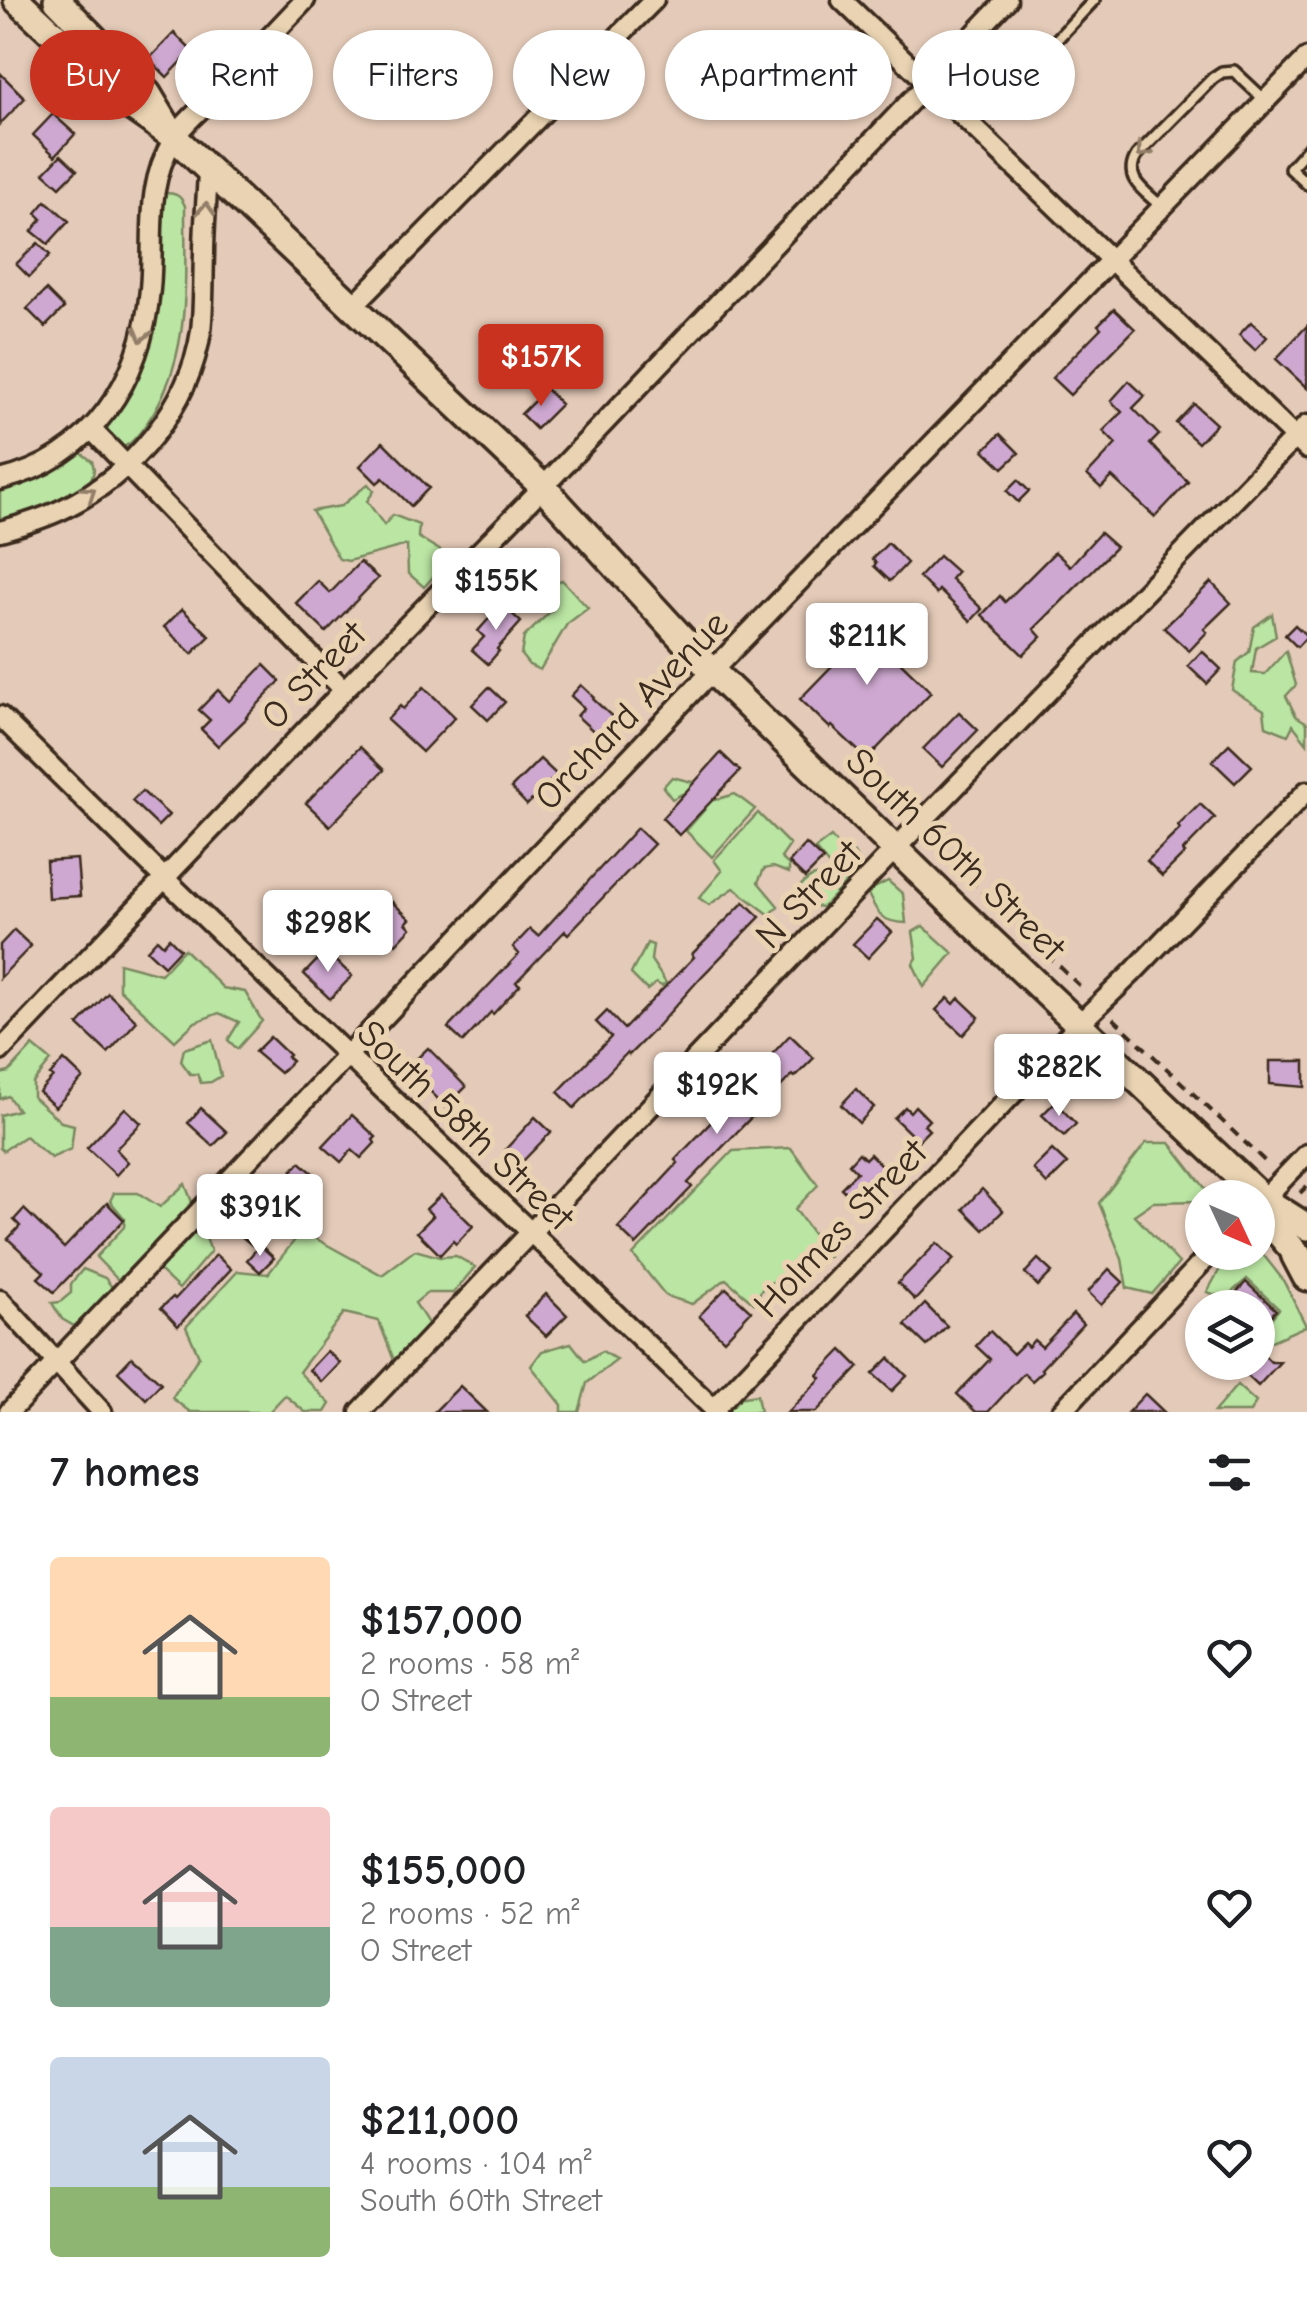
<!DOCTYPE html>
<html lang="en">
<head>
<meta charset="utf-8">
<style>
	body { margin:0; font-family:"Comic Neue",sans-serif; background:#f2f2f2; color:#202124; height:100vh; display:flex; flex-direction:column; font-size:38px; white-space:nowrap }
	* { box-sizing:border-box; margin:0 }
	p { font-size:32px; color:#757577 }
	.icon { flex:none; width:55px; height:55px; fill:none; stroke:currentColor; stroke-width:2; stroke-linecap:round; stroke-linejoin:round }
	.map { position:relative; height:1412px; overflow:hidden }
	.panel { display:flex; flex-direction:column; background:#fff; flex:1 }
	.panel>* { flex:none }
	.banner { position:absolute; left:30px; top:30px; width:1248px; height:90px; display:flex; gap:20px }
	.needle { width:65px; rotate:134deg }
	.fabs { position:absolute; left:1185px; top:1180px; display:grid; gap:20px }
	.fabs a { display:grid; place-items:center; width:90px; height:90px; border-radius:50%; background:#fff; box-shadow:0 2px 8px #0004; font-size:50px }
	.price { position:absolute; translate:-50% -85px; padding:0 22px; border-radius:10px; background:#fff; color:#222; font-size:32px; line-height:65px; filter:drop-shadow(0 2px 5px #0008) }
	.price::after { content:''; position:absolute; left:50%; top:60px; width:30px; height:22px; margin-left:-15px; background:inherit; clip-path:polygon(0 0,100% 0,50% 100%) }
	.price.current { background:#c8321e; color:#fff }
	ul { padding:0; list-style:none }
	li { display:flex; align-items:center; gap:30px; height:250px; padding:0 50px }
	li span { display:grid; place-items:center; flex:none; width:280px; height:200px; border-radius:10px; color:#555 }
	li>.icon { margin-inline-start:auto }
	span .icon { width:120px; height:120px; fill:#fffc; stroke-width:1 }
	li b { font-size:42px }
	h2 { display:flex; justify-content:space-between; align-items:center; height:120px; padding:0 50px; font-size:42px }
	.chip { padding:0 35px; border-radius:45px; background:#fff; box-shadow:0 2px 8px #0004; font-size:35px; line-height:90px }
	.chip.current { background:#c8321e; color:#fff }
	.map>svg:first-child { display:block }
	.green { fill:#bae5a3; stroke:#7a8860; stroke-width:2.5 }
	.building { fill:#cea8d0; stroke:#3b2a1e; stroke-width:2.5 }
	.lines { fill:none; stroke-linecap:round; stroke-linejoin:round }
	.service-casing { stroke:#3b2a1e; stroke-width:16 }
	.minor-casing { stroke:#3b2a1e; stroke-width:25 }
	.secondary-casing { stroke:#3b2a1e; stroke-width:32 }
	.primary-casing { stroke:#3b2a1e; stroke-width:35 }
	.path { stroke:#3b2a1e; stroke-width:4; stroke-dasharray:10 8; stroke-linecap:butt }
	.service { stroke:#e9d3b2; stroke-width:9 }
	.minor { stroke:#e9d3b2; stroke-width:18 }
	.secondary { stroke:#e9d3b2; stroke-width:25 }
	.primary { stroke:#e9d3b2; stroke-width:28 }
	.oneway { stroke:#927e68 }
	.labels { text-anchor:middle; stroke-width:10; stroke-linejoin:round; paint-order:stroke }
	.street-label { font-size:38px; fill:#3b2a1e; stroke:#e9d3b2 }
</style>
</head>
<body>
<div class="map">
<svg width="1307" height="1412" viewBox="0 0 1307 1412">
	<rect width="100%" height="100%" fill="#e4cab8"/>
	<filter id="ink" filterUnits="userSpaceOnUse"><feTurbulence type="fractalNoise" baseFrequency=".01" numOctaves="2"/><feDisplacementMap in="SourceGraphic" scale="20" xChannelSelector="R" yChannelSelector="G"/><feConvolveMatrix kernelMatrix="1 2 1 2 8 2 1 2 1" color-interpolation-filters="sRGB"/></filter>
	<g filter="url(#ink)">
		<g class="green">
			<path d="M 166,193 C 176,193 181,196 185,206 C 185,281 192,358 147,423 C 137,436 130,449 112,449 L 100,425 L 131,375 L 159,197 Z"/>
			<path d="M 72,453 L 81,453 L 92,461 C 94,468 95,470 92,477 C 82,499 23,517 0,522 L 0,489 L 33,476 Z"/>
			<path d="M 368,484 L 374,491 L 367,501 L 384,525 L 393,515 L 419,525 L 418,537 L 451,557 L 424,587 L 408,573 L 407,545 L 348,561 L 339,559 L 312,511 L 341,506 Z"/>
			<path d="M 542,571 L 550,584 L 562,580 L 588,608 L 567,624 L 540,670 L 529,665 L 521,655 L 524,637 L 552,610 L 530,582 Z"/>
			<path d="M 1272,614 L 1276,636 L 1256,648 L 1252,673 L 1265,674 L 1286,651 L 1296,685 L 1286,696 L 1296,716 L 1307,723 L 1307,743 L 1293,725 L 1288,735 L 1266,726 L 1264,710 L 1232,690 L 1237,662 L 1249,652 L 1254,627 Z"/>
			<path d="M 672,777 L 696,783 L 714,800 L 735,794 L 755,809 L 712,857 L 686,831 L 705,809 L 686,792 L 672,799 L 663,787 Z"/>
			<path d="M 758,813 L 790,845 L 781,858 L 789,865 L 789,873 L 773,867 L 764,869 L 758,882 L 778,906 L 770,915 L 734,888 L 709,905 L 699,898 L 722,871 L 714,860 Z"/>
			<path d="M 831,837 L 847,857 L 854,853 L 861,866 L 823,907 L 802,905 L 791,897 C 796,891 804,880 812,877 C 820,874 825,877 832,872 L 831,868 L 815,849 Z"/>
			<path d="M 888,881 L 903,894 L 906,923 C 880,922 878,914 867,892 Z"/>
			<path d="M 923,926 L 953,953 L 924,987 L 913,964 L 917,958 L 913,932 Z"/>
			<path d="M 647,943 L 653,945 L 651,960 L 666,983 L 662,986 L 656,983 L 647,990 L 631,974 C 636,962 643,955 647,943 Z"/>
			<path d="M 184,949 L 223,988 L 245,992 L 262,1021 L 237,1049 L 228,1040 L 239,1022 L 219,1013 L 195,1022 L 175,1041 L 119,989 L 119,963 L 161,974 Z"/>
			<path d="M 212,1040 L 221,1076 L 211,1082 L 201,1083 L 197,1074 L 190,1074 L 181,1061 L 184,1049 Z"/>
			<path d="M 33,1046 L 51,1061 L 33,1083 L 33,1097 L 61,1122 L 74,1125 L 71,1149 L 51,1158 L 25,1136 L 3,1151 L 0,1148 L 0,1115 L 18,1110 L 8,1096 L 0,1099 L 0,1074 L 9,1072 Z"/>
			<path d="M 1146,1143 L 1170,1143 L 1212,1197 L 1202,1198 L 1202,1201 L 1153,1202 L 1134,1215 L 1179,1263 L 1152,1294 L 1127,1288 L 1122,1259 L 1099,1203 Z"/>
			<path d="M 791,1148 L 818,1185 L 795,1209 L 829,1256 L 764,1286 L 754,1303 L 726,1279 L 692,1304 L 666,1296 L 633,1255 L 733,1151 Z"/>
			<path d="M 185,1184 L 211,1251 L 179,1289 L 143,1255 L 119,1281 L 96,1257 L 124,1227 L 125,1219 L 110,1201 L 114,1193 L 138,1193 L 160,1207 Z"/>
			<path d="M 302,1231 L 382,1275 L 415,1250 L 440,1257 L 456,1256 L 475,1267 L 453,1293 L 427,1293 L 415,1303 L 431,1328 L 395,1363 L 379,1321 L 344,1313 L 299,1372 L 330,1404 L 325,1412 L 305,1412 L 285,1395 L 269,1412 L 190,1412 L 172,1398 L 199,1356 L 186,1327 L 238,1271 L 268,1274 Z"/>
			<path d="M 1258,1248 L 1283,1280 L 1306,1326 L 1260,1346 L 1258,1345 L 1258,1329 L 1262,1329 L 1279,1309 L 1247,1279 L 1225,1298 L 1207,1292 L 1229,1253 L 1258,1252 Z"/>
			<path d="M 83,1269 L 105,1278 L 115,1291 L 101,1309 L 90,1312 L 74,1326 L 62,1319 L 52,1303 L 60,1302 L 71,1293 L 71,1284 Z"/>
			<path d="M 571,1343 L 585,1361 L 602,1351 L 617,1360 L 587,1383 L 579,1412 L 562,1412 L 562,1405 L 531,1366 L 542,1351 Z"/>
			<path d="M 1237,1385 L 1256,1402 L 1250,1412 L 1214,1412 Z"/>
			<path d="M 757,1395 L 760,1412 L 726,1412 L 730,1399 Z"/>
		</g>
		<g class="building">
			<path d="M 174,33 L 192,51 L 167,77 L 149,59 Z"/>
			<path d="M 0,73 L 25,98 L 0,124 Z"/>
			<path d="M 53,114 L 75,134 L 55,156 L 33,135 Z"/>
			<path d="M 61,155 L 77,170 L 60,187 L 44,173 Z"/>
			<path d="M 46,201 L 69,221 L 48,244 L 32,231 L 42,219 L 36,213 Z"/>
			<path d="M 38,243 L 50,255 L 29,277 L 16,264 Z"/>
			<path d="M 46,290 L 64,308 L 45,327 L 27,309 Z"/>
			<path d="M 1114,309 L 1135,329 L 1070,395 L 1052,378 L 1101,328 L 1098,325 Z"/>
			<path d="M 1251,322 L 1267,337 L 1255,350 L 1239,335 Z"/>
			<path d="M 1307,326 L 1307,388 L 1276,359 Z"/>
			<path d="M 1129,381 L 1145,396 L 1133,408 L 1159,435 L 1150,444 L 1188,482 L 1155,517 L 1112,477 L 1101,488 L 1087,475 L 1116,444 L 1103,431 L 1122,412 L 1111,401 Z"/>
			<path d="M 546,389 L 561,404 L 536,429 L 521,414 Z"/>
			<path d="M 1194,404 L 1216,424 L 1198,443 L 1176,423 Z"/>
			<path d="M 1000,434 L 1019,453 L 1003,468 L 984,450 Z"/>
			<path d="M 383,442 L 429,488 L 411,506 L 383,478 L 377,483 L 360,466 Z"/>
			<path d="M 1018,480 L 1029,491 L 1018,502 L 1007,491 Z"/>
			<path d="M 1100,533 L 1116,547 L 1034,629 L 1041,637 L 1023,655 L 982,615 L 1000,596 L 1005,602 L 1055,552 L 1070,566 Z"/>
			<path d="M 888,543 L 907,563 L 890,581 L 874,566 L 876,563 L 872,559 Z"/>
			<path d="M 939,556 L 957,572 L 951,579 L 982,609 L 971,621 L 939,590 L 936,594 L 919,577 Z"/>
			<path d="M 360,562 L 378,578 L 326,632 L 296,603 L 318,581 L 330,593 Z"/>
			<path d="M 1211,582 L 1231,603 L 1204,629 L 1207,632 L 1189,651 L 1164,628 Z"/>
			<path d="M 502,604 L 521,622 L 497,649 L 499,651 L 488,664 L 472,650 L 484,637 L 478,631 Z"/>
			<path d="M 182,609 L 210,636 L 192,654 L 164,627 Z"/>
			<path d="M 863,609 L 905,650 L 897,659 L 931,692 L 867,759 L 832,726 L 830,728 L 800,699 L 857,640 L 845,628 Z"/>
			<path d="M 1295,625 L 1307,636 L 1297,647 L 1285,635 Z"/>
			<path d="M 1202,651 L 1221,669 L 1207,684 L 1188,666 Z"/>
			<path d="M 264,665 L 280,681 L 246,717 L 247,718 L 218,746 L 201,729 L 210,720 L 199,710 L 218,690 L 229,701 Z"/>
			<path d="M 581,685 L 594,697 L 593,699 L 618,722 L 602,739 L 577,716 L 584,708 L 571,696 Z"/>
			<path d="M 424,687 L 455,717 L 422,752 L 387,720 L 400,706 L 403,709 Z"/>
			<path d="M 489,687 L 505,702 L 488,720 L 472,705 Z"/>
			<path d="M 959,712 L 978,730 L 942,767 L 923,749 Z"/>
			<path d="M 1229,744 L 1252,766 L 1235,783 L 1212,761 Z"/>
			<path d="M 360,747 L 384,770 L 330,826 L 306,803 Z"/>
			<path d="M 721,753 L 740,771 L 679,835 L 662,818 Z"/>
			<path d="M 540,759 L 557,775 L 527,805 L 511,788 Z"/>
			<path d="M 142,791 L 169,815 L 158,826 L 132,801 Z"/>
			<path d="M 1200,804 L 1215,818 L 1183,851 L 1185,853 L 1162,876 L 1147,861 L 1180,829 L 1178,826 Z"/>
			<path d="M 637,828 L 654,844 L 568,934 L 565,931 L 516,982 L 520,985 L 493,1014 L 491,1012 L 463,1042 L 448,1028 L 519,954 L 513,947 L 530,929 L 538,936 Z"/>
			<path d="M 806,844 L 823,860 L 805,878 L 789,863 Z"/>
			<path d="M 77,859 L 80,896 L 48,898 L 46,861 Z"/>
			<path d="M 390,900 L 410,919 L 406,923 L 411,928 L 396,944 L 371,920 Z"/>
			<path d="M 744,902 L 760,917 L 702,976 L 654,1030 L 629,1055 L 627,1053 L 574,1108 L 558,1092 L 611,1037 L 596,1022 L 607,1011 L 624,1029 L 694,957 L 692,954 Z"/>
			<path d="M 877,919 L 892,932 L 868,958 L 853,944 Z"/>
			<path d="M 14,930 L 31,946 L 0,978 L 0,945 Z"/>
			<path d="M 169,938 L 180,949 L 164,966 L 147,950 L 157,939 L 163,945 Z"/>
			<path d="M 326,951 L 352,976 L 330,999 L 304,974 Z"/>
			<path d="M 108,993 L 137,1021 L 108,1053 L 78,1025 Z"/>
			<path d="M 948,998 L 954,1004 L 959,998 L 979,1017 L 963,1035 L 936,1010 Z"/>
			<path d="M 790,1035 L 814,1058 L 795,1077 L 792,1075 L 688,1183 L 692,1187 L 636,1245 L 618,1228 L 678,1163 L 675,1160 L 735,1097 L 734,1095 Z"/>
			<path d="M 270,1037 L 289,1055 L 287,1057 L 292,1061 L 280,1073 L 255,1052 Z"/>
			<path d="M 428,1048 L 466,1087 L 446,1107 L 407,1068 Z"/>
			<path d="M 64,1060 L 83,1078 L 55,1107 L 39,1092 L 53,1077 L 50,1075 Z"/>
			<path d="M 1270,1061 L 1305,1061 L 1305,1087 L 1270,1084 Z"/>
			<path d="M 856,1089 L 874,1107 L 859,1123 L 841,1105 Z"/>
			<path d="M 1055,1102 L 1076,1124 L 1064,1136 L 1042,1115 Z"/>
			<path d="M 915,1106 L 929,1120 L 924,1125 L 929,1130 L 918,1141 L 894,1118 L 905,1107 L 910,1112 Z"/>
			<path d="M 125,1108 L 141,1123 L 116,1149 L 128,1162 L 116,1175 L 87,1148 Z"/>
			<path d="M 201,1108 L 227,1132 L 213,1146 L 188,1123 Z"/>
			<path d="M 352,1115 L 376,1137 L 373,1140 L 375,1143 L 361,1158 L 352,1150 L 341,1162 L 323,1146 Z"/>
			<path d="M 535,1117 L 551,1132 L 521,1163 L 506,1149 Z"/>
			<path d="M 1052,1150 L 1067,1164 L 1047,1184 L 1033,1169 Z"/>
			<path d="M 859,1153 L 865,1159 L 870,1154 L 890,1174 L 858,1205 L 841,1188 L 857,1172 L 849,1164 Z"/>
			<path d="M 300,1162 L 314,1174 L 294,1196 L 293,1195 L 252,1245 L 235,1231 L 262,1198 L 265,1201 Z"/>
			<path d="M 982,1189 L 1003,1211 L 984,1230 L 963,1209 Z"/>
			<path d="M 441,1195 L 473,1226 L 456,1244 L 453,1241 L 440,1255 L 417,1232 L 433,1216 L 426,1209 Z"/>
			<path d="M 107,1203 L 124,1220 L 54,1292 L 38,1278 L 44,1272 L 8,1239 L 20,1226 L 14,1220 L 24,1209 L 64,1248 Z"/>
			<path d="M 937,1243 L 954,1259 L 915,1300 L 898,1283 Z"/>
			<path d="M 260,1245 L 274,1258 L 260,1272 L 247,1260 Z"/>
			<path d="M 216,1255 L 231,1269 L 178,1326 L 161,1308 L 173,1297 L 175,1299 Z"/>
			<path d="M 1038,1259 L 1052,1272 L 1038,1286 L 1025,1273 Z"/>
			<path d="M 1109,1269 L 1123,1282 L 1101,1305 L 1088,1292 Z"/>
			<path d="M 1246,1282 L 1276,1310 L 1258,1330 L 1258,1308 L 1222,1308 Z"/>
			<path d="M 726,1288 L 751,1311 L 724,1340 L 699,1316 Z"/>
			<path d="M 546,1294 L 567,1315 L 546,1336 L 525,1316 Z"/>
			<path d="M 925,1304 L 947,1326 L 927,1346 L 905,1325 Z"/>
			<path d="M 1073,1314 L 1083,1324 L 1041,1369 L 1043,1371 L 1032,1381 L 1024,1373 L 988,1412 L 976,1412 L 957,1394 L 990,1359 L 976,1346 L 990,1331 L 1013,1354 L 1024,1343 L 1028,1347 L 1034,1340 L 1042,1347 Z"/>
			<path d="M 1258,1349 L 1271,1362 L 1280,1362 L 1258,1386 L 1233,1362 L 1258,1362 Z"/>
			<path d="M 842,1350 L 859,1367 L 816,1412 L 788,1412 L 821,1378 L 818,1375 Z"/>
			<path d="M 327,1351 L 340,1363 L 322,1382 L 309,1370 Z"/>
			<path d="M 132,1357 L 161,1383 L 146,1399 L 118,1372 Z"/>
			<path d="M 889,1358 L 907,1376 L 892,1391 L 873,1374 Z"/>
			<path d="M 460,1386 L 487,1412 L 434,1412 Z"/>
			<path d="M 1145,1394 L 1164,1412 L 1128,1412 Z"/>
		</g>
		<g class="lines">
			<g class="service-casing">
				<g id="service">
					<path d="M 978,31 L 1026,72 L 1094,0"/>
					<path d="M 1307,149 L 1290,168 L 1307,184"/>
					<path d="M 1162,207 C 1145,191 1122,179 1137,155 L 1213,78 L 1222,72 L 1234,71 L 1266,101"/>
				</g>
			</g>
			<g class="minor-casing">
				<g id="minor">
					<path d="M 842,0 L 1307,449"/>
					<path d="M 352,307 L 654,0"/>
					<path d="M 92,430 L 344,690"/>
					<path d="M 0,480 C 92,458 142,380 150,289 C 155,235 144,189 173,140 C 183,123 202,109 215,95 C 245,63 275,32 305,0"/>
					<path d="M 0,531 C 22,525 45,518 65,508 C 132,475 190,406 201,331 C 204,305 203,280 204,254 C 204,226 207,198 208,170"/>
					<path d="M 0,716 L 164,878 L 717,1412"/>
					<path d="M 0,1051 L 344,690 L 543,487 L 1007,0"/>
					<path d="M 1258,1205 L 1307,1154"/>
					<path d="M 0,1300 L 102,1412"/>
					<path d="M 714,1409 L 1078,1025 L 1131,974 L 1307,791"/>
					<path d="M 9,1412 L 712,671 L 1307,58"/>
					<path d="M 360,1412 L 896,848 L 1307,425"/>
					<path d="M 1061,1412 L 1212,1252"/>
				</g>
			</g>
			<g class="secondary-casing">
				<g id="secondary">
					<path d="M 17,0 L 134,109 L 174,137 L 543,487 L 712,671 L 950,902 L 1263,1199 L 1307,1227"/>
					<path d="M 57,0 L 148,94 L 169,129"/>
					<path d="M 1263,1199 L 1277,1231 L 1307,1266"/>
				</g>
			</g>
			<g class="primary-casing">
				<path id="primary" d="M 1296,1255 L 1307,1276"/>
			</g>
			<g class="path">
				<path d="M 930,841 L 1085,991"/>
				<path d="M 1113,1018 L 1270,1166"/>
				<path d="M 1300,1193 L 1307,1186"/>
			</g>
			<use href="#service" class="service"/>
			<use href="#minor" class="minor"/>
			<use href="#secondary" class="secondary"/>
			<use href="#primary" class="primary"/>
		</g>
		<defs><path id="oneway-chevron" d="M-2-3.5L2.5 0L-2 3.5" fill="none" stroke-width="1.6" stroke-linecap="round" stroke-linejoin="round" transform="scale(2.5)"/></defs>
		<g class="oneway">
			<use href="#oneway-chevron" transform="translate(1143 151) rotate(131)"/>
			<use href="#oneway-chevron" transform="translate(206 209) rotate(-87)"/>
			<use href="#oneway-chevron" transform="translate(142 335) rotate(105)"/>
			<use href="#oneway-chevron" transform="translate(89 493) rotate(-34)"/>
		</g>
	</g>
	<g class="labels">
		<g class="street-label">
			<text transform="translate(313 675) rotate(-46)" y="13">O Street</text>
			<text transform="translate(631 710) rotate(-46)" y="13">Orchard Avenue</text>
			<text transform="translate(956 854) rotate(44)" y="13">South 60th Street</text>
			<text transform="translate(808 894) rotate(-46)" y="13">N Street</text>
			<text transform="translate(466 1125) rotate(44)" y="13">South 58th Street</text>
			<text transform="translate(840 1228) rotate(-46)" y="13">Holmes Street</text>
		</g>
	</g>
</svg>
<div class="fabs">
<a><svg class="needle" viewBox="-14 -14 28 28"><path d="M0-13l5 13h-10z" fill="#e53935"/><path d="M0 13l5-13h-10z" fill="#757577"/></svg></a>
<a><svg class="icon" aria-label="layers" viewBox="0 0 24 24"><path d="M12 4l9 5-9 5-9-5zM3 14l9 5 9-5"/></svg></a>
</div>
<b class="price current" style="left:541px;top:409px">$157K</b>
<b class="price" style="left:496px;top:633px">$155K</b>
<b class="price" style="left:867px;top:688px">$211K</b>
<b class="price" style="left:328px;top:975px">$298K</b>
<b class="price" style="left:1059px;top:1119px">$282K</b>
<b class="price" style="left:717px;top:1137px">$192K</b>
<b class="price" style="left:260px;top:1259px">$391K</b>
<div class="banner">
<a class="chip current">Buy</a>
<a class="chip">Rent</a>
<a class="chip">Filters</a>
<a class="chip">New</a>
<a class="chip">Apartment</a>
<a class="chip">House</a>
</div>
</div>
<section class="panel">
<h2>7 homes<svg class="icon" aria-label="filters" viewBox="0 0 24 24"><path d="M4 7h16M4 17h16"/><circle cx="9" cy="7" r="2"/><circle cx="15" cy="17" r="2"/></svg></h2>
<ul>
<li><span style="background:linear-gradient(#ffd9b3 70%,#8fb573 0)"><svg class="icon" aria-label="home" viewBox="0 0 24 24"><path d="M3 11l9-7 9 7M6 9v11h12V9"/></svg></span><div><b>$157,000</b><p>2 rooms · 58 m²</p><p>O Street</p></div><svg class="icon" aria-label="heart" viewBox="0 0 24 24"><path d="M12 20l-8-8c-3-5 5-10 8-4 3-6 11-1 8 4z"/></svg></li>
<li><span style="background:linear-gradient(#f6c9c9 60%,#7fa58c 0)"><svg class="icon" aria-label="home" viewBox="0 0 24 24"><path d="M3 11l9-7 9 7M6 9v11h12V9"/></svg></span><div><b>$155,000</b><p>2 rooms · 52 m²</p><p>O Street</p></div><svg class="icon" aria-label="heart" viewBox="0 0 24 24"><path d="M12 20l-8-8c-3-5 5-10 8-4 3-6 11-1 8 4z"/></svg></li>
<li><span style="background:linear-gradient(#c9d6e8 65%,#8fb573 0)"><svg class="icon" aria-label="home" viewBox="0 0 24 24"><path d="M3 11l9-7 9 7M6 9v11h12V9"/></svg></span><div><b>$211,000</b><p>4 rooms · 104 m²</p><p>South 60th Street</p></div><svg class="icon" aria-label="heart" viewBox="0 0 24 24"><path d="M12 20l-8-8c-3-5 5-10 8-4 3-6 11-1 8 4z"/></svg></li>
</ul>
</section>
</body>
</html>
